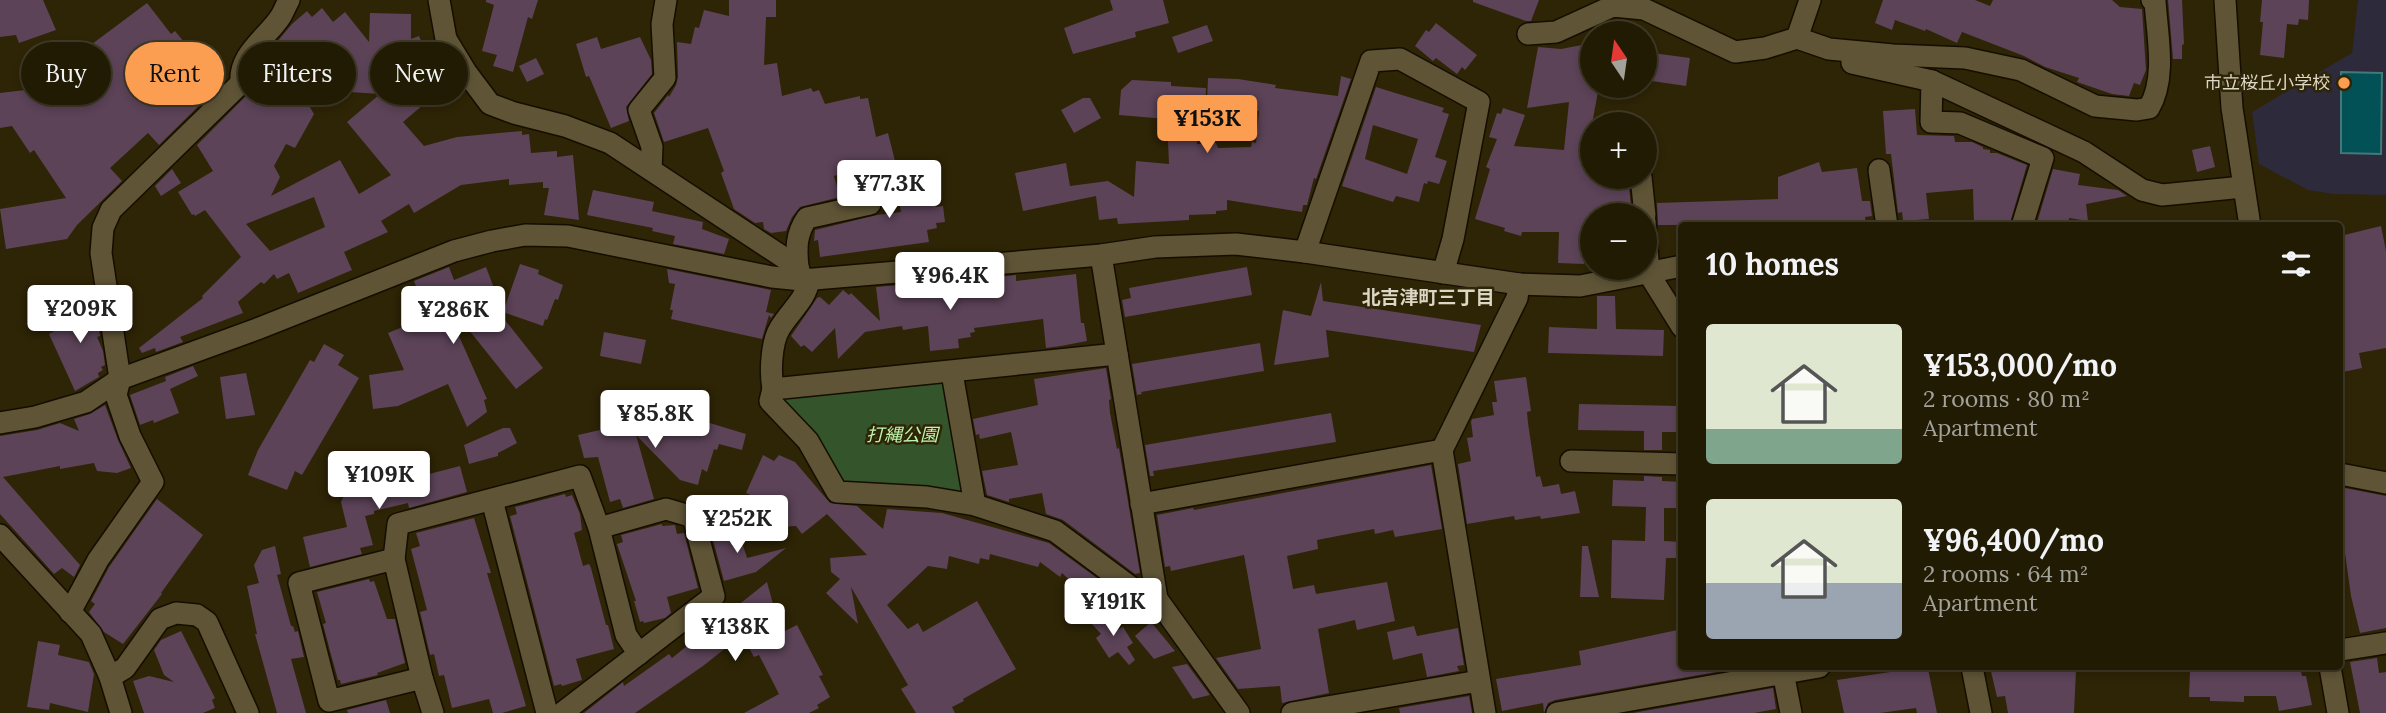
<!DOCTYPE html>
<html lang="en">
<head>
<meta charset="utf-8">
<style>
	body { margin:0; font-family:Lora,"Noto Sans JP",serif; background:#2e2813; color:#f1f3f6; height:100vh; display:flex; flex-direction:column; font-size:26px; white-space:nowrap }
	* { box-sizing:border-box; margin:0 }
	p { font-size:23px; color:#a2a19a }
	.icon { flex:none; width:38px; height:38px; fill:none; stroke:currentColor; stroke-width:2; stroke-linecap:round; stroke-linejoin:round }
	.map { position:relative; flex:1; overflow:hidden }
	.drawer { position:absolute; left:1678px; top:222px; width:665px; height:448px; display:flex; flex-direction:column; background:#221b04; border-radius:7px; box-shadow:0 4px 10px #0003,0 0 0 2px #3f3926 }
	.drawer>* { flex:none }
	.banner { position:absolute; left:21px; top:42px; width:665px; height:63px; display:flex; gap:14px }
	.needle { width:46px; rotate:347deg }
	.buttons { position:absolute; left:1580px; top:21px; display:grid; gap:14px }
	.buttons a { display:grid; place-items:center; width:77px; height:77px; border-radius:50%; background:#221b04; box-shadow:0 4px 10px #0003,0 0 0 2px #3f3926; font-size:35px }
	.price { position:absolute; translate:-50% -60px; padding:0 16px; border-radius:7px; background:#fff; color:#222; font-size:23px; line-height:46px; filter:drop-shadow(0 2px 4px #0008) }
	.price::after { content:''; position:absolute; left:50%; top:42px; width:21px; height:16px; margin-left:-10px; background:inherit; clip-path:polygon(0 0,100% 0,50% 100%) }
	.price.active { background:#fc9e52; color:#111 }
	ul { padding:0; list-style:none }
	li { display:flex; align-items:center; gap:21px; height:175px; padding:0 28px }
	li span { display:grid; place-items:center; flex:none; width:196px; height:140px; border-radius:7px; color:#555 }
	li>.icon { margin-inline-start:auto }
	span .icon { width:84px; height:84px; fill:#fffc; stroke-width:1 }
	li b { font-size:30px }
	h2 { display:flex; justify-content:space-between; align-items:center; height:84px; padding:0 28px; font-size:30px }
	.pill { padding:0 24px; border-radius:32px; background:#221b04; box-shadow:0 4px 10px #0003,0 0 0 2px #3f3926; font-size:24px; line-height:63px }
	.pill.active { background:#fc9e52; color:#111 }
	.map>svg:first-child { display:block }
	.industrial { fill:#2d2a3b }
	.green { fill:#34542c }
	.water { fill:#025156; stroke:#437977; stroke-width:2 }
	.building { fill:#5c4358; fill-rule:evenodd }
	.lines { fill:none; stroke-linecap:round; stroke-linejoin:round }
	.minor-casing { stroke:#150e00; stroke-width:24 }
	.minor { stroke:#5f5436; stroke-width:21 }
	.poi-dot { fill:#fc9e52; stroke:#2e2406; stroke-width:2.5 }
	.labels { text-anchor:middle; stroke-width:5; stroke-linejoin:round; paint-order:stroke }
	.poi-label { font-size:18px; fill:#dcd6c5; stroke:#2e2406; text-anchor:end }
	.park-label { font-size:18px; font-style:italic; fill:#bcf6ad; stroke:#2e2406 }
	.neighbourhood-label { font-size:19px; font-weight:bold; fill:#dcd6c5; stroke:#2e2406 }
</style>
</head>
<body>
<div class="map">
<svg width="2386" height="713" viewBox="0 0 2386 713">
	<rect width="100%" height="100%" fill="#2e2406"/>
	<path class="industrial" d="M 2358,0 L 2386,0 L 2386,195 L 2333,194 L 2308,190 L 2259,164 L 2252,112 L 2352,53 Z"/>
	<path class="green" d="M 943,378 L 966,491 L 958,497 L 858,486 L 838,481 L 782,401 L 784,395 Z"/>
	<path class="water" d="M 2341,72 L 2382,73 L 2381,154 L 2341,153 Z"/>
	<g class="building">
		<path d="M 0,0 L 43,0 L 56,30 L 19,43 L 16,35 L 0,37 Z"/>
		<path d="M 486,0 L 538,0 L 532,19 L 528,17 L 513,72 L 493,66 L 497,55 L 482,51 L 494,5 L 486,2 Z"/>
		<path d="M 729,0 L 776,0 L 776,17 L 766,17 L 764,65 L 777,63 L 782,96 L 811,88 L 813,92 L 819,90 L 825,104 L 860,96 L 860,99 L 868,98 L 876,137 L 888,133 L 895,161 L 834,176 L 840,197 L 800,207 L 792,217 L 786,231 L 771,233 L 764,229 L 763,222 L 755,223 L 734,209 L 721,173 L 724,171 L 708,128 L 664,142 L 654,113 L 668,95 L 669,97 L 676,85 L 678,77 L 677,42 L 691,44 L 695,27 L 699,28 L 704,10 L 729,16 Z"/>
		<path d="M 1110,0 L 1163,0 L 1169,23 L 1135,32 L 1136,37 L 1073,54 L 1064,28 L 1113,10 Z"/>
		<path d="M 1473,0 L 1539,0 L 1531,21 L 1526,21 L 1473,2 Z"/>
		<path d="M 1883,0 L 1975,0 L 1990,6 L 1993,0 L 2112,0 L 2120,7 L 2142,9 L 2146,70 L 2140,85 L 2134,83 L 2129,96 L 2112,94 L 2077,82 L 2079,78 L 2045,67 L 2024,56 L 1962,32 L 1957,43 L 1926,29 L 1925,31 L 1895,20 L 1892,30 L 1875,23 Z"/>
		<path d="M 2168,0 L 2182,0 L 2184,44 L 2182,45 L 2182,59 L 2173,59 Z"/>
		<path d="M 2262,0 L 2309,0 L 2308,20 L 2299,19 L 2298,25 L 2287,24 L 2284,58 L 2260,55 L 2263,22 L 2260,22 Z"/>
		<path d="M 147,3 L 171,34 L 175,31 L 194,54 L 196,53 L 220,85 L 159,145 L 148,133 L 110,168 L 122,181 L 77,225 L 67,239 L 6,249 L 0,209 L 66,198 L 34,150 L 30,153 L 12,126 L 0,128 L 0,93 L 34,89 L 33,85 L 93,61 L 84,50 Z"/>
		<path d="M 322,8 L 333,22 L 345,12 L 369,42 L 370,13 L 411,14 L 411,39 L 419,36 L 433,70 L 436,71 L 447,87 L 447,99 L 431,98 L 403,122 L 424,146 L 457,137 L 522,131 L 522,135 L 529,134 L 531,153 L 557,151 L 557,157 L 573,155 L 579,220 L 544,215 L 549,188 L 543,188 L 543,182 L 509,185 L 509,179 L 461,185 L 414,213 L 409,204 L 381,221 L 388,232 L 344,252 L 352,270 L 298,293 L 289,273 L 277,279 L 274,274 L 264,284 L 261,282 L 238,302 L 243,313 L 180,337 L 183,342 L 156,352 L 155,348 L 142,353 L 139,348 L 203,298 L 202,296 L 241,257 L 205,210 L 195,216 L 194,214 L 192,215 L 178,192 L 213,171 L 197,145 L 250,92 L 260,62 L 292,24 L 307,11 L 312,17 ZM 301,68 L 320,90 L 380,94 L 347,122 L 391,175 L 359,194 L 340,160 L 271,196 L 280,177 L 274,166 L 286,144 L 295,148 L 314,114 L 291,75 ZM 314,197 L 325,227 L 270,251 L 246,224 Z"/>
		<path d="M 1436,23 L 1477,55 L 1465,70 L 1462,67 L 1457,74 L 1436,58 L 1433,61 L 1415,46 L 1426,30 L 1429,32 Z"/>
		<path d="M 1207,25 L 1213,41 L 1178,53 L 1172,37 Z"/>
		<path d="M 597,37 L 601,49 L 640,37 L 651,60 L 652,74 L 626,107 L 629,121 L 611,128 L 589,76 L 586,77 L 576,44 Z"/>
		<path d="M 1587,44 L 1592,86 L 1599,86 L 1592,124 L 1592,177 L 1628,177 L 1632,215 L 1592,215 L 1592,230 L 1586,230 L 1584,264 L 1558,263 L 1559,232 L 1522,232 L 1521,236 L 1504,231 L 1505,228 L 1475,219 L 1490,169 L 1486,167 L 1497,139 L 1489,137 L 1497,113 L 1501,114 L 1503,108 L 1525,115 L 1514,146 L 1564,150 L 1569,102 L 1527,108 L 1538,47 L 1561,49 Z"/>
		<path d="M 1645,52 L 1690,58 L 1686,86 L 1645,80 Z"/>
		<path d="M 536,58 L 544,74 L 527,82 L 519,66 Z"/>
		<path d="M 1341,76 L 1351,79 L 1316,179 L 1314,178 L 1307,205 L 1303,205 L 1302,212 L 1227,200 L 1227,210 L 1216,211 L 1216,214 L 1189,215 L 1189,220 L 1118,224 L 1117,218 L 1099,220 L 1096,196 L 1023,211 L 1015,173 L 1066,163 L 1070,186 L 1108,181 L 1134,197 L 1136,161 L 1169,164 L 1167,119 L 1119,115 L 1121,90 L 1132,80 L 1171,82 L 1171,86 L 1206,88 L 1205,108 L 1199,108 L 1197,144 L 1216,143 L 1218,148 L 1251,147 L 1252,142 L 1256,143 L 1259,111 L 1252,110 L 1252,104 L 1207,101 L 1208,78 L 1238,79 L 1276,85 L 1275,88 L 1338,96 Z"/>
		<path d="M 1376,87 L 1444,108 L 1442,112 L 1449,114 L 1435,157 L 1447,161 L 1439,184 L 1428,181 L 1427,184 L 1424,183 L 1419,202 L 1396,196 L 1393,202 L 1342,186 ZM 1373,125 L 1418,139 L 1407,174 L 1365,159 Z"/>
		<path d="M 1083,98 L 1090,98 L 1101,118 L 1074,133 L 1061,110 Z"/>
		<path d="M 1915,109 L 1917,135 L 1954,136 L 1955,142 L 1972,142 L 1983,147 L 1983,149 L 1990,150 L 1990,153 L 1997,153 L 2027,165 L 2009,226 L 1974,226 L 1973,189 L 1926,193 L 1929,219 L 1903,221 L 1902,212 L 1898,213 L 1891,154 L 1886,154 L 1883,111 Z"/>
		<path d="M 2210,146 L 2215,167 L 2197,172 L 2192,150 Z"/>
		<path d="M 1819,162 L 1822,172 L 1857,168 L 1862,201 L 1870,201 L 1872,216 L 1865,217 L 1866,224 L 1658,225 L 1657,203 L 1778,199 L 1778,177 Z"/>
		<path d="M 926,164 L 936,207 L 943,206 L 945,222 L 936,223 L 937,228 L 927,230 L 929,242 L 820,257 L 818,240 L 814,241 L 815,230 L 877,215 L 901,212 L 892,172 Z"/>
		<path d="M 172,169 L 181,183 L 161,196 L 155,186 Z"/>
		<path d="M 2053,169 L 2080,174 L 2078,185 L 2118,190 L 2127,196 L 2086,204 L 2088,221 L 2069,218 L 2069,226 L 2036,226 Z"/>
		<path d="M 593,190 L 654,202 L 652,211 L 703,222 L 702,229 L 729,239 L 724,254 L 673,244 L 675,236 L 652,231 L 653,228 L 587,215 Z"/>
		<path d="M 2381,226 L 2386,251 L 2386,348 L 2359,353 L 2362,368 L 2343,372 L 2340,356 L 2340,236 Z"/>
		<path d="M 520,264 L 539,270 L 538,274 L 563,285 L 558,300 L 555,299 L 547,320 L 545,319 L 543,326 L 503,312 Z"/>
		<path d="M 449,267 L 454,280 L 486,267 L 503,312 L 497,310 L 543,368 L 516,389 L 449,305 L 446,307 L 487,399 L 484,400 L 487,412 L 467,427 L 448,384 L 398,406 L 373,409 L 369,375 L 404,370 L 388,333 L 425,318 L 424,314 L 426,313 L 414,281 Z"/>
		<path d="M 1247,267 L 1252,295 L 1125,317 L 1122,300 L 1131,298 L 1129,288 Z"/>
		<path d="M 667,269 L 771,290 L 766,312 L 774,314 L 771,318 L 769,315 L 762,339 L 671,319 L 673,310 L 670,310 L 675,284 L 669,283 Z"/>
		<path d="M 1076,274 L 1081,323 L 1084,323 L 1087,341 L 1061,346 L 1046,348 L 1043,319 L 974,328 L 975,332 L 970,333 L 971,337 L 958,339 L 959,348 L 930,351 L 928,326 L 903,330 L 902,326 L 865,332 L 838,359 L 835,328 L 812,352 L 804,345 L 801,347 L 791,336 L 817,298 L 820,297 L 829,305 L 843,290 L 849,295 L 851,293 L 880,321 L 876,287 L 950,281 L 951,290 L 999,286 L 998,277 L 1016,275 L 1016,281 Z"/>
		<path d="M 1321,282 L 1323,301 L 1481,325 L 1474,352 L 1326,330 L 1329,357 L 1274,365 L 1283,310 L 1311,316 Z"/>
		<path d="M 1597,296 L 1615,296 L 1616,329 L 1664,330 L 1663,356 L 1548,353 L 1549,327 L 1597,329 Z"/>
		<path d="M 85,298 L 98,323 L 100,336 L 97,337 L 103,351 L 105,365 L 101,367 L 103,370 L 98,373 L 99,377 L 75,391 L 49,334 L 66,324 L 60,314 Z"/>
		<path d="M 604,332 L 646,340 L 641,364 L 600,356 Z"/>
		<path d="M 1260,343 L 1264,371 L 1141,392 L 1142,394 L 1137,395 L 1132,364 Z"/>
		<path d="M 324,344 L 344,355 L 338,365 L 359,378 L 302,475 L 295,471 L 287,490 L 248,475 L 258,450 L 310,360 L 314,362 Z"/>
		<path d="M 193,366 L 198,376 L 170,389 L 179,413 L 154,423 L 153,420 L 140,425 L 130,395 L 166,381 L 165,377 Z"/>
		<path d="M 1106,368 L 1111,399 L 1109,400 L 1110,413 L 1117,449 L 1119,448 L 1140,573 L 1135,574 L 1063,520 L 1046,514 L 1042,493 L 1009,499 L 1009,502 L 987,495 L 982,471 L 1018,465 L 1011,432 L 980,439 L 979,434 L 976,435 L 973,419 L 1038,405 L 1034,379 Z"/>
		<path d="M 246,373 L 255,415 L 226,419 L 220,377 Z"/>
		<path d="M 1526,377 L 1531,411 L 1527,412 L 1528,423 L 1536,477 L 1540,476 L 1543,487 L 1559,484 L 1561,494 L 1575,491 L 1580,513 L 1541,519 L 1540,516 L 1515,520 L 1514,516 L 1467,524 L 1458,464 L 1471,461 L 1467,438 L 1473,437 L 1471,422 L 1472,419 L 1494,415 L 1492,402 L 1497,402 L 1494,381 Z"/>
		<path d="M 637,401 L 746,434 L 742,450 L 719,444 L 717,450 L 714,449 L 707,472 L 702,469 L 698,485 L 680,480 L 636,435 L 654,499 L 623,508 L 620,499 L 610,502 L 598,457 L 584,458 L 578,435 L 631,423 Z"/>
		<path d="M 1579,404 L 1682,406 L 1682,432 L 1662,432 L 1662,450 L 1644,450 L 1644,431 L 1578,430 Z"/>
		<path d="M 105,405 L 118,440 L 131,468 L 117,473 L 97,471 L 94,463 L 60,469 L 60,466 L 3,477 L 80,565 L 74,577 L 62,568 L 54,574 L 0,514 L 0,436 L 37,430 L 60,423 L 79,431 L 74,419 L 90,414 Z"/>
		<path d="M 1331,413 L 1336,442 L 1153,471 L 1154,476 L 1150,476 L 1145,445 Z"/>
		<path d="M 503,428 L 510,428 L 517,443 L 498,453 L 498,456 L 469,464 L 464,445 Z"/>
		<path d="M 763,455 L 774,461 L 779,455 L 795,462 L 830,503 L 857,506 L 883,529 L 887,509 L 942,513 L 1049,543 L 1112,589 L 1097,606 L 1062,573 L 1060,577 L 1040,562 L 1038,567 L 990,554 L 989,560 L 980,558 L 979,564 L 949,556 L 947,569 L 928,566 L 887,605 L 908,629 L 918,623 L 923,632 L 977,601 L 1016,669 L 963,699 L 964,701 L 952,707 L 955,713 L 916,713 L 901,689 L 908,685 L 851,587 L 858,624 L 826,593 L 840,579 L 831,572 L 830,558 L 867,555 L 827,514 L 802,534 L 796,526 L 757,528 L 756,523 L 779,515 L 772,511 L 780,508 L 746,493 Z"/>
		<path d="M 1431,465 L 1442,529 L 1395,537 L 1393,530 L 1375,534 L 1374,529 L 1317,540 L 1318,549 L 1287,556 L 1293,589 L 1314,585 L 1316,594 L 1387,582 L 1395,621 L 1357,630 L 1355,620 L 1318,629 L 1329,693 L 1282,703 L 1280,686 L 1238,689 L 1216,658 L 1261,649 L 1244,555 L 1171,571 L 1170,566 L 1165,567 L 1157,515 L 1193,508 L 1194,510 Z"/>
		<path d="M 460,466 L 467,492 L 409,508 L 408,503 L 374,511 L 374,514 L 365,516 L 373,545 L 360,548 L 362,554 L 310,567 L 303,537 L 347,527 L 341,502 L 345,493 L 378,484 L 376,479 L 404,472 L 406,480 Z"/>
		<path d="M 1644,476 L 1662,477 L 1662,481 L 1682,482 L 1682,508 L 1664,508 L 1664,541 L 1682,542 L 1682,558 L 1666,558 L 1664,600 L 1611,598 L 1612,540 L 1645,541 L 1646,507 L 1612,506 L 1613,480 L 1644,481 Z"/>
		<path d="M 2340,487 L 2386,496 L 2386,628 L 2360,633 L 2351,596 L 2345,553 L 2340,554 L 2340,513 L 2342,513 Z"/>
		<path d="M 565,494 L 566,497 L 572,495 L 580,514 L 582,530 L 574,533 L 583,566 L 589,564 L 591,568 L 606,625 L 608,625 L 614,649 L 576,659 L 582,680 L 562,686 L 561,684 L 554,686 L 510,516 L 517,514 L 515,507 Z"/>
		<path d="M 157,499 L 203,535 L 161,593 L 162,594 L 123,644 L 104,632 L 89,612 L 95,604 L 91,601 L 109,567 Z"/>
		<path d="M 474,518 L 491,573 L 487,573 L 526,706 L 502,713 L 493,713 L 489,699 L 452,708 L 444,675 L 439,676 L 434,654 L 430,655 L 420,612 L 427,610 L 411,549 L 420,546 L 416,533 Z"/>
		<path d="M 662,524 L 662,526 L 675,525 L 677,534 L 684,533 L 698,588 L 667,597 L 671,613 L 665,618 L 644,623 L 643,621 L 640,622 L 634,601 L 636,601 L 617,544 L 623,542 L 621,535 Z"/>
		<path d="M 724,525 L 726,533 L 733,531 L 736,541 L 741,539 L 747,558 L 786,548 L 756,572 L 724,581 L 710,529 Z"/>
		<path d="M 275,546 L 281,574 L 277,575 L 291,626 L 293,626 L 295,632 L 298,631 L 304,657 L 291,659 L 306,713 L 277,713 L 255,634 L 257,634 L 247,586 L 259,583 L 254,565 L 262,550 Z"/>
		<path d="M 1582,546 L 1588,546 L 1599,597 L 1580,597 Z"/>
		<path d="M 369,579 L 370,582 L 374,581 L 387,619 L 395,619 L 405,663 L 377,673 L 378,675 L 341,684 L 340,680 L 338,680 L 330,651 L 323,624 L 326,623 L 317,592 Z"/>
		<path d="M 767,582 L 781,633 L 797,625 L 823,675 L 819,676 L 830,697 L 817,705 L 819,708 L 809,713 L 744,713 L 779,694 L 759,655 L 754,657 L 742,635 L 703,666 L 635,713 L 584,713 L 623,682 L 624,686 L 669,654 L 672,658 Z"/>
		<path d="M 1105,610 L 1117,630 L 1123,627 L 1133,643 L 1127,647 L 1135,660 L 1129,665 L 1118,652 L 1109,658 L 1096,638 L 1101,634 L 1091,623 Z"/>
		<path d="M 1151,622 L 1175,651 L 1154,659 L 1135,636 Z"/>
		<path d="M 1414,626 L 1417,636 L 1458,628 L 1464,665 L 1457,666 L 1459,671 L 1427,677 L 1422,653 L 1393,660 L 1387,632 Z"/>
		<path d="M 1682,629 L 1682,667 L 1745,667 L 1555,700 L 1548,703 L 1544,713 L 1543,703 L 1502,711 L 1496,679 L 1581,665 L 1579,651 Z"/>
		<path d="M 181,631 L 215,698 L 212,700 L 215,708 L 203,713 L 144,713 L 133,681 L 149,676 L 174,682 L 164,675 L 154,650 L 161,640 Z"/>
		<path d="M 38,641 L 60,645 L 58,655 L 89,662 L 94,674 L 88,712 L 50,703 L 49,710 L 27,707 Z"/>
		<path d="M 2377,658 L 2379,673 L 2386,672 L 2386,713 L 2360,713 L 2350,662 Z"/>
		<path d="M 1187,664 L 1210,695 L 1193,699 L 1172,667 Z"/>
		<path d="M 1924,667 L 1924,669 L 1928,669 L 1937,713 L 1917,713 L 1916,708 L 1880,713 L 1844,713 L 1837,680 Z"/>
		<path d="M 1990,667 L 2015,667 L 2016,669 L 2068,667 L 2068,670 L 2076,670 L 2074,713 L 2008,713 L 2005,696 L 1997,697 Z"/>
		<path d="M 2252,667 L 2300,667 L 2302,676 L 2306,676 L 2312,705 L 2279,711 L 2276,696 L 2244,696 L 2244,702 L 2210,701 L 2210,697 L 2189,697 L 2190,671 L 2239,671 L 2239,670 L 2252,669 Z"/>
		<path d="M 1773,688 L 1776,709 L 1754,713 L 1633,713 Z"/>
		<path d="M 1469,696 L 1472,713 L 1400,713 L 1399,708 Z"/>
		<path d="M 386,700 L 390,713 L 348,713 L 347,710 Z"/>
	</g>
	<g class="lines">
		<g class="minor-casing">
			<g id="minor">
				<path d="M 439,0 L 446,39 L 466,72 L 490,104 L 514,113 L 565,126 L 610,143 L 798,267 L 802,280"/>
				<path d="M 2225,0 L 2232,108 L 2250,226"/>
				<path d="M 1528,34 L 1556,32 L 1613,6 L 1644,9 L 1735,52 L 1765,48 L 1797,38 L 1810,0"/>
				<path d="M 1797,38 L 1829,49 L 1893,55 L 1965,58 L 2021,70 L 2095,106 L 2137,110 L 2149,108 C 2167,78 2157,34 2155,1 L 2152,0"/>
				<path d="M 1852,60 L 1852,63 L 1932,81 L 2084,152 L 2142,190 L 2162,195 L 2243,187"/>
				<path d="M 1932,81 L 1931,122 L 1960,123 L 2043,158 L 2022,226"/>
				<path d="M 651,170 L 652,147 L 639,110 L 665,78 L 662,24 L 666,0"/>
				<path d="M 1879,170 L 1887,226"/>
				<path d="M 1641,177 L 1645,215"/>
				<path d="M 1645,221 L 1649,274 L 1682,327"/>
				<path d="M 1305,252 L 1371,61 L 1400,59 L 1479,102 L 1453,239 L 1443,273"/>
				<path d="M 1101,255 L 1157,599 L 1239,713"/>
				<path d="M 798,267 C 796,248 796,234 807,218 L 870,204"/>
				<path d="M 1117,354 L 773,389 L 770,401 L 808,441 L 837,492 L 927,497 L 975,505 L 1055,531 L 1140,594 L 1157,599"/>
				<path d="M 952,373 L 975,505"/>
				<path d="M 773,389 C 770,373 771,342 780,328 C 790,311 806,300 809,280"/>
				<path d="M 0,423 L 35,417 L 86,402 L 120,379 L 257,329 L 454,251 L 492,241 L 525,235 L 568,236 L 772,277 L 802,280 L 1101,255 L 1155,247 L 1236,244 L 1305,252 L 1519,284 L 1580,286 L 1682,266"/>
				<path d="M 1571,461 L 1682,464"/>
				<path d="M 2340,474 L 2386,483"/>
				<path d="M 492,500 L 547,713"/>
				<path d="M 1141,504 L 1442,450"/>
				<path d="M 0,535 L 91,634 L 110,677 L 121,713"/>
				<path d="M 394,559 L 299,583 L 329,701 L 422,678"/>
				<path d="M 70,612 L 98,560 L 153,482 L 130,436 L 116,395 L 120,379 L 101,253 L 103,228 L 111,210 L 241,83 C 238,54 268,37 281,16 C 284,11 286,5 289,0"/>
				<path d="M 2340,650 L 2386,643"/>
				<path d="M 1782,667 L 1791,713"/>
				<path d="M 1972,667 L 1981,713"/>
				<path d="M 2330,667 L 2338,713"/>
				<path d="M 110,677 L 125,668 L 160,619 L 176,613 L 197,615 L 207,622 L 248,713"/>
				<path d="M 433,713 L 422,678 L 394,559 L 398,524 L 580,476 L 599,528 L 626,635 L 639,654"/>
				<path d="M 562,713 L 714,596 L 693,517 L 666,509 L 599,528"/>
				<path d="M 1292,713 L 1479,681"/>
				<path d="M 1485,713 L 1442,450 L 1517,298 L 1519,284"/>
				<path d="M 1557,713 L 1819,667"/>
			</g>
		</g>
		<use href="#minor" class="minor"/>
	</g>
	<circle class="poi-dot" cx="2344" cy="83" r="7"/>
	<g class="labels">
		<g class="poi-label">
			<text x="2330" y="89">市立桜丘小学校</text>
		</g>
		<g class="park-label">
			<text x="902" y="441">打縄公園</text>
		</g>
		<g class="neighbourhood-label">
			<text x="1428" y="304">北吉津町三丁目</text>
		</g>
	</g>
</svg>
<div class="buttons">
<a><svg class="needle" viewBox="-14 -14 28 28"><path d="M0-13l5 13h-10z" fill="#e53935"/><path d="M0 13l5-13h-10z" fill="#a2a19a"/></svg></a>
<a>+</a>
<a>−</a>
</div>
<b class="price active" style="left:1207px;top:155px">¥153K</b>
<b class="price" style="left:889px;top:220px">¥77.3K</b>
<b class="price" style="left:950px;top:312px">¥96.4K</b>
<b class="price" style="left:80px;top:345px">¥209K</b>
<b class="price" style="left:453px;top:346px">¥286K</b>
<b class="price" style="left:655px;top:450px">¥85.8K</b>
<b class="price" style="left:379px;top:511px">¥109K</b>
<b class="price" style="left:737px;top:555px">¥252K</b>
<b class="price" style="left:1113px;top:638px">¥191K</b>
<b class="price" style="left:735px;top:663px">¥138K</b>
<div class="banner">
<a class="pill">Buy</a>
<a class="pill active">Rent</a>
<a class="pill">Filters</a>
<a class="pill">New</a>
</div>
<section class="drawer">
<h2>10 homes<svg class="icon" aria-label="filters" viewBox="0 0 24 24"><path d="M4 7h16M4 17h16"/><circle cx="9" cy="7" r="2"/><circle cx="15" cy="17" r="2"/></svg></h2>
<ul>
<li><span style="background:linear-gradient(#dfe7d0 75%,#7fa58c 0)"><svg class="icon" aria-label="home" viewBox="0 0 24 24"><path d="M3 11l9-7 9 7M6 9v11h12V9"/></svg></span><div><b>¥153,000/mo</b><p>2 rooms · 80 m²</p><p>Apartment</p></div></li>
<li><span style="background:linear-gradient(#dfe7d0 60%,#9aa5b1 0)"><svg class="icon" aria-label="home" viewBox="0 0 24 24"><path d="M3 11l9-7 9 7M6 9v11h12V9"/></svg></span><div><b>¥96,400/mo</b><p>2 rooms · 64 m²</p><p>Apartment</p></div></li>
</ul>
</section>
</div>
</body>
</html>
